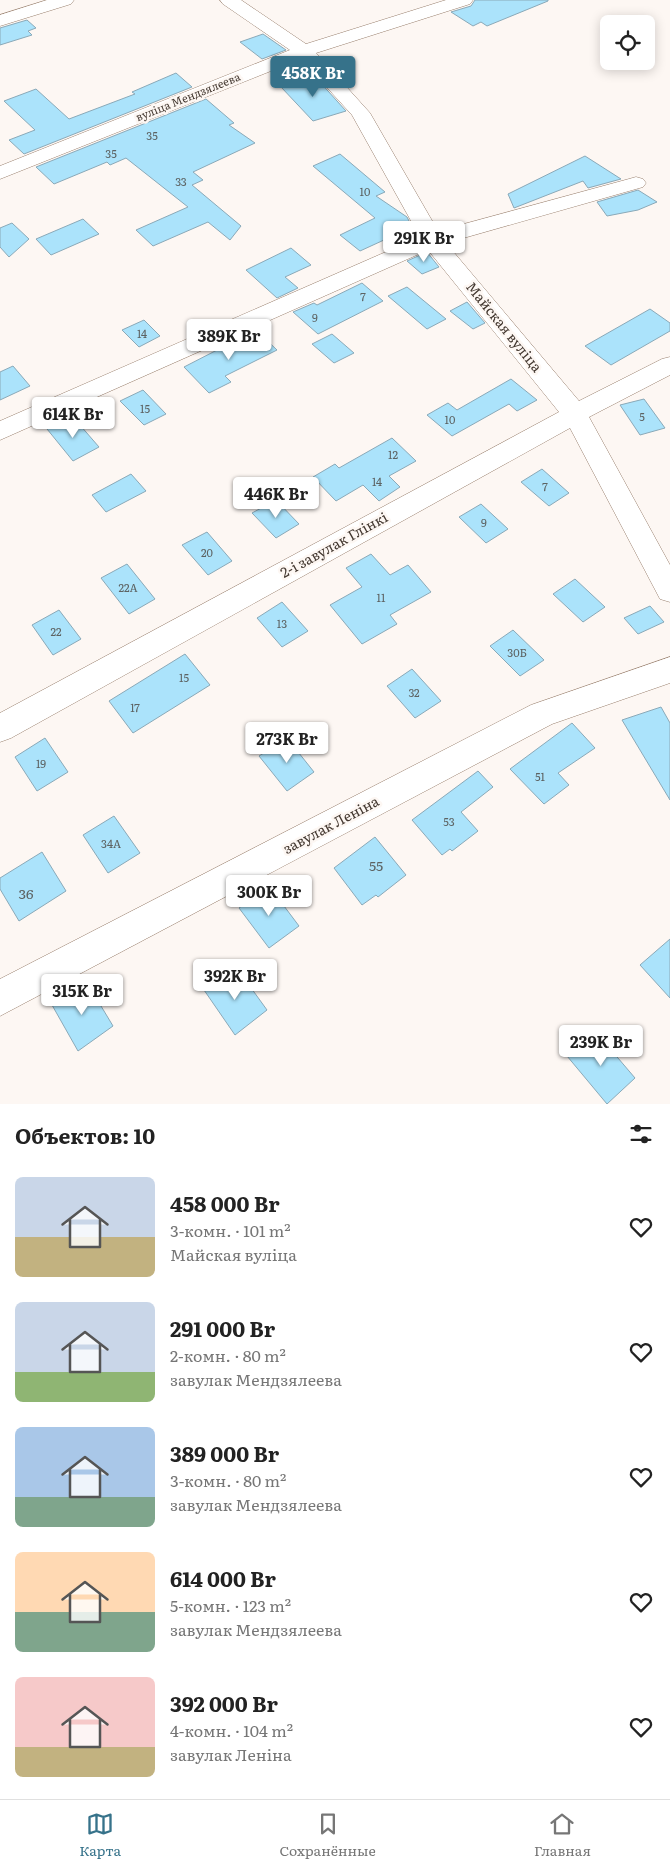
<!DOCTYPE html>
<html lang="ru">
<head>
<meta charset="utf-8">
<style>
	body { margin:0; font-family:Literata,serif; background:#f6f6f6; color:#222; height:100vh; display:flex; flex-direction:column; font-size:19px; white-space:nowrap }
	* { box-sizing:border-box; margin:0 }
	p { font-size:16px; color:#767676 }
	.icon { flex:none; width:28px; height:28px; fill:none; stroke:currentColor; stroke-width:2; stroke-linecap:round; stroke-linejoin:round }
	.map { position:relative; height:1104px; overflow:hidden }
	.side { display:flex; flex-direction:column; background:#fff; flex:1 }
	.side>* { flex:none }
	.fabs { position:absolute; left:600px; top:15px; display:grid; gap:10px }
	.fabs a { display:grid; place-items:center; width:55px; height:55px; border-radius:8px; background:#fff; box-shadow:0 2px 12px #0003; font-size:25px }
	.price { position:absolute; translate:-50% -42px; padding:0 11px; border-radius:5px; background:#fff; color:#222; font-size:16px; line-height:32px; filter:drop-shadow(0 1px 2px #0008) }
	.price::after { content:''; position:absolute; left:50%; top:30px; width:15px; height:11px; margin-left:-8px; background:inherit; clip-path:polygon(0 0,100% 0,50% 100%) }
	.price.active { background:#36728a; color:#fff }
	ul { padding:0; list-style:none }
	li { display:flex; align-items:center; gap:15px; height:125px; padding:0 15px }
	li span { display:grid; place-items:center; flex:none; width:140px; height:100px; border-radius:8px; color:#555 }
	li>.icon { margin-inline-start:auto }
	span .icon { width:60px; height:60px; fill:#fffc; stroke-width:1 }
	li b { font-size:21px }
	h2 { display:flex; justify-content:space-between; align-items:center; height:60px; padding:0 15px; font-size:21px }
	.menu { display:flex; justify-content:space-around; align-items:center; height:70px; border-top:1px solid #e0e0e0; background:#fff; font-size:14px; color:#767676 }
	.menu a { display:grid; justify-items:center; gap:2px }
	.menu .active { color:#36728a }
	.map>svg:first-child { display:block }
	.building { fill:#abe3fb; stroke:#8aa9b8 }
	.lines { fill:none; stroke-linecap:round; stroke-linejoin:round }
	.minor-casing { stroke:#987f6d; stroke-width:1 }
	.minor { fill:#fff; fill-rule:evenodd }
	.labels { text-anchor:middle; stroke-width:5; stroke-linejoin:round; paint-order:stroke }
	.far-street-label { font-size:11px; fill:#433830; stroke:#fdf7f3 }
	.number-label { font-size:11px; fill:#5d6363 }
	.street-label { font-size:14px; fill:#433830; stroke:#fdf7f3 }
	.near-number-label { font-size:14px; fill:#5d6363 }
</style>
</head>
<body>
<div class="map">
<svg width="670" height="1104" viewBox="0 0 670 1104">
	<rect width="100%" height="100%" fill="#fdf7f3"/>
	<g class="building">
		<path d="M 475,0 L 548,0 L 548,1 L 487,26 L 481,22 L 473,26 L 451,12 L 471,6 Z"/>
		<path d="M 27,20 L 36,28 L 28,31 L 32,35 L 0,45 L 0,28 Z"/>
		<path d="M 263,34 L 286,50 L 262,59 L 240,42 Z"/>
		<path d="M 176,73 L 192,87 L 24,154 L 9,140 L 35,130 L 4,101 L 36,89 L 69,119 L 135,94 L 132,92 Z"/>
		<path d="M 309,74 L 319,81 L 346,111 L 313,121 L 281,87 Z"/>
		<path d="M 206,99 L 234,123 L 229,125 L 255,143 L 193,172 L 203,180 L 192,185 L 241,226 L 230,240 L 208,222 L 153,246 L 136,230 L 188,207 L 126,158 L 110,165 L 107,162 L 54,184 L 36,167 Z"/>
		<path d="M 340,154 L 385,192 L 376,196 L 407,217 L 412,227 L 405,231 L 413,238 L 392,247 L 384,240 L 360,251 L 340,235 L 375,218 L 313,166 Z"/>
		<path d="M 585,156 L 621,179 L 588,188 L 583,181 L 514,208 L 508,194 Z"/>
		<path d="M 638,190 L 657,202 L 638,210 L 607,216 L 597,202 Z"/>
		<path d="M 83,219 L 99,234 L 51,255 L 36,239 Z"/>
		<path d="M 12,223 L 29,239 L 9,257 L 0,247 L 0,228 Z"/>
		<path d="M 291,248 L 311,265 L 285,277 L 298,288 L 277,298 L 246,270 Z"/>
		<path d="M 427,252 L 439,267 L 422,274 L 407,261 Z"/>
		<path d="M 362,283 L 383,301 L 318,334 L 293,312 L 314,303 L 317,305 Z"/>
		<path d="M 407,287 L 446,319 L 427,329 L 388,296 Z"/>
		<path d="M 467,302 L 485,323 L 473,329 L 450,311 Z"/>
		<path d="M 650,309 L 670,323 L 670,331 L 611,365 L 585,346 Z"/>
		<path d="M 144,320 L 160,336 L 139,347 L 122,330 Z"/>
		<path d="M 256,330 L 277,350 L 225,376 L 231,382 L 209,393 L 184,367 Z"/>
		<path d="M 332,334 L 354,353 L 334,363 L 312,344 Z"/>
		<path d="M 13,366 L 30,386 L 0,400 L 0,372 Z"/>
		<path d="M 511,379 L 537,400 L 517,411 L 509,404 L 452,436 L 427,415 L 448,403 L 457,410 Z"/>
		<path d="M 143,390 L 166,414 L 144,425 L 120,401 Z"/>
		<path d="M 644,399 L 665,428 L 640,435 L 620,405 Z"/>
		<path d="M 73,417 L 99,447 L 73,461 L 47,429 Z"/>
		<path d="M 392,438 L 416,461 L 389,476 L 400,487 L 379,501 L 363,485 L 336,501 L 313,477 L 335,464 L 339,468 Z"/>
		<path d="M 542,469 L 569,493 L 549,506 L 521,482 Z"/>
		<path d="M 131,474 L 146,491 L 106,512 L 92,495 Z"/>
		<path d="M 276,500 L 299,524 L 276,538 L 252,513 Z"/>
		<path d="M 481,504 L 508,529 L 486,543 L 459,517 Z"/>
		<path d="M 207,532 L 232,561 L 208,575 L 182,545 Z"/>
		<path d="M 371,554 L 390,575 L 408,565 L 431,592 L 390,615 L 397,624 L 362,644 L 330,605 L 362,587 L 346,568 Z"/>
		<path d="M 127,564 L 155,599 L 129,614 L 101,578 Z"/>
		<path d="M 575,579 L 605,607 L 583,622 L 553,594 Z"/>
		<path d="M 282,602 L 308,631 L 282,647 L 257,618 Z"/>
		<path d="M 650,606 L 664,622 L 638,634 L 624,618 Z"/>
		<path d="M 59,610 L 81,639 L 53,655 L 32,625 Z"/>
		<path d="M 513,630 L 544,660 L 520,676 L 490,646 Z"/>
		<path d="M 185,654 L 210,685 L 133,733 L 109,701 Z"/>
		<path d="M 412,669 L 441,701 L 415,718 L 387,686 Z"/>
		<path d="M 661,707 L 670,723 L 670,800 L 622,720 Z"/>
		<path d="M 572,723 L 595,748 L 558,773 L 569,785 L 544,804 L 510,769 Z"/>
		<path d="M 45,738 L 68,772 L 37,791 L 15,757 Z"/>
		<path d="M 287,738 L 314,772 L 287,791 L 259,756 Z"/>
		<path d="M 478,771 L 493,787 L 461,812 L 478,831 L 452,851 L 450,849 L 442,855 L 412,820 Z"/>
		<path d="M 114,816 L 140,853 L 108,873 L 83,835 Z"/>
		<path d="M 375,837 L 406,875 L 378,897 L 376,895 L 362,905 L 334,868 Z"/>
		<path d="M 42,852 L 66,891 L 19,921 L 0,889 L 0,878 Z"/>
		<path d="M 269,886 L 299,926 L 269,948 L 239,908 Z"/>
		<path d="M 670,939 L 670,998 L 640,965 Z"/>
		<path d="M 236,967 L 267,1010 L 235,1035 L 204,990 Z"/>
		<path d="M 86,981 L 113,1026 L 78,1051 L 52,1005 Z"/>
		<path d="M 595,1031 L 635,1078 L 607,1104 L 567,1056 Z"/>
	</g>
	<g class="lines">
		<g class="minor-casing">
			<g id="minor">
				<path d="M 47,0 L 74,0 L 71,4 L 0,26 L 0,15 Z"/>
				<path d="M 220,0 L 241,0 L 306,44 L 446,0 L 473,0 L 470,4 L 316,53 L 370,113 L 438,231 L 629,179 L 636,177 L 643,179 L 646,183 L 643,187 L 446,243 L 579,401 L 662,359 L 670,357 L 670,375 L 589,417 L 670,565 L 670,602 L 660,599 L 570,428 L 11,738 L 0,742 L 0,713 L 559,412 L 428,250 L 0,440 L 0,421 L 420,237 L 352,115 L 301,59 L 0,179 L 0,166 L 290,50 L 223,4 Z"/>
				<path d="M 670,657 L 670,683 L 552,724 L 0,1016 L 0,979 L 531,705 Z"/>
			</g>
		</g>
		<use href="#minor" class="minor"/>
	</g>
	<g class="labels">
		<g class="far-street-label">
			<text transform="translate(188 97) rotate(-22)" y="4">вуліца Мендзялеева</text>
		</g>
		<g class="number-label">
			<text x="152" y="140">35</text>
			<text x="111" y="158">35</text>
			<text x="181" y="186">33</text>
			<text x="365" y="196">10</text>
			<text x="363" y="301">7</text>
			<text x="315" y="322">9</text>
			<text x="142" y="338">14</text>
			<text x="145" y="413">15</text>
			<text x="642" y="421">5</text>
			<text x="450" y="424">10</text>
			<text x="393" y="459">12</text>
			<text x="377" y="486">14</text>
			<text x="545" y="491">7</text>
			<text x="484" y="527">9</text>
			<text x="207" y="557">20</text>
			<text x="128" y="592">22А</text>
			<text x="381" y="602">11</text>
			<text x="282" y="628">13</text>
			<text x="56" y="636">22</text>
			<text x="517" y="657">30Б</text>
			<text x="184" y="682">15</text>
			<text x="414" y="697">32</text>
			<text x="135" y="712">17</text>
			<text x="41" y="768">19</text>
			<text x="540" y="781">51</text>
			<text x="449" y="826">53</text>
			<text x="111" y="848">34А</text>
		</g>
		<g class="street-label">
			<text transform="translate(504 327) rotate(51)" y="5">Майская вуліца</text>
			<text transform="translate(334 545) rotate(-29)" y="5">2-і завулак Глінкі</text>
			<text transform="translate(331 825) rotate(-28)" y="5">завулак Леніна</text>
		</g>
		<g class="near-number-label">
			<text x="376" y="871">55</text>
			<text x="26" y="899">36</text>
		</g>
	</g>
</svg>
<div class="fabs">
<a><svg class="icon" aria-label="locate" viewBox="0 0 24 24"><circle cx="12" cy="12" r="6"/><path d="M12 2v4M12 18v4M2 12h4M18 12h4"/></svg></a>
</div>
<b class="price active" style="left:313px;top:98px">458K Br</b>
<b class="price" style="left:424px;top:263px">291K Br</b>
<b class="price" style="left:229px;top:361px">389K Br</b>
<b class="price" style="left:73px;top:439px">614K Br</b>
<b class="price" style="left:276px;top:519px">446K Br</b>
<b class="price" style="left:287px;top:764px">273K Br</b>
<b class="price" style="left:269px;top:917px">300K Br</b>
<b class="price" style="left:235px;top:1001px">392K Br</b>
<b class="price" style="left:82px;top:1016px">315K Br</b>
<b class="price" style="left:601px;top:1067px">239K Br</b>
</div>
<section class="side">
<h2>Объектов: 10<svg class="icon" aria-label="filters" viewBox="0 0 24 24"><path d="M4 7h16M4 17h16"/><circle cx="9" cy="7" r="2"/><circle cx="15" cy="17" r="2"/></svg></h2>
<ul>
<li><span style="background:linear-gradient(#c9d6e8 60%,#c2b280 0)"><svg class="icon" aria-label="home" viewBox="0 0 24 24"><path d="M3 11l9-7 9 7M6 9v11h12V9"/></svg></span><div><b>458 000 Br</b><p>3-комн. · 101 m²</p><p>Майская вуліца</p></div><svg class="icon" aria-label="heart" viewBox="0 0 24 24"><path d="M12 20l-8-8c-3-5 5-10 8-4 3-6 11-1 8 4z"/></svg></li>
<li><span style="background:linear-gradient(#c9d6e8 70%,#8fb573 0)"><svg class="icon" aria-label="home" viewBox="0 0 24 24"><path d="M3 11l9-7 9 7M6 9v11h12V9"/></svg></span><div><b>291 000 Br</b><p>2-комн. · 80 m²</p><p>завулак Мендзялеева</p></div><svg class="icon" aria-label="heart" viewBox="0 0 24 24"><path d="M12 20l-8-8c-3-5 5-10 8-4 3-6 11-1 8 4z"/></svg></li>
<li><span style="background:linear-gradient(#a9c7e8 70%,#7fa58c 0)"><svg class="icon" aria-label="home" viewBox="0 0 24 24"><path d="M3 11l9-7 9 7M6 9v11h12V9"/></svg></span><div><b>389 000 Br</b><p>3-комн. · 80 m²</p><p>завулак Мендзялеева</p></div><svg class="icon" aria-label="heart" viewBox="0 0 24 24"><path d="M12 20l-8-8c-3-5 5-10 8-4 3-6 11-1 8 4z"/></svg></li>
<li><span style="background:linear-gradient(#ffd9b3 60%,#7fa58c 0)"><svg class="icon" aria-label="home" viewBox="0 0 24 24"><path d="M3 11l9-7 9 7M6 9v11h12V9"/></svg></span><div><b>614 000 Br</b><p>5-комн. · 123 m²</p><p>завулак Мендзялеева</p></div><svg class="icon" aria-label="heart" viewBox="0 0 24 24"><path d="M12 20l-8-8c-3-5 5-10 8-4 3-6 11-1 8 4z"/></svg></li>
<li><span style="background:linear-gradient(#f6c9c9 70%,#c2b280 0)"><svg class="icon" aria-label="home" viewBox="0 0 24 24"><path d="M3 11l9-7 9 7M6 9v11h12V9"/></svg></span><div><b>392 000 Br</b><p>4-комн. · 104 m²</p><p>завулак Леніна</p></div><svg class="icon" aria-label="heart" viewBox="0 0 24 24"><path d="M12 20l-8-8c-3-5 5-10 8-4 3-6 11-1 8 4z"/></svg></li>
</ul>
</section>
<nav class="menu">
<a class="active"><svg class="icon" aria-label="map" viewBox="0 0 24 24"><path d="M3 6l6-2 6 2 6-2v14l-6 2-6-2-6 2zM9 4v14M15 6v14"/></svg>Карта</a>
<a><svg class="icon" aria-label="saved" viewBox="0 0 24 24"><path d="M7 4h10v16l-5-4-5 4z"/></svg>Сохранённые</a>
<a><svg class="icon" aria-label="home" viewBox="0 0 24 24"><path d="M3 11l9-7 9 7M6 9v11h12V9"/></svg>Главная</a>
</nav>
</body>
</html>
